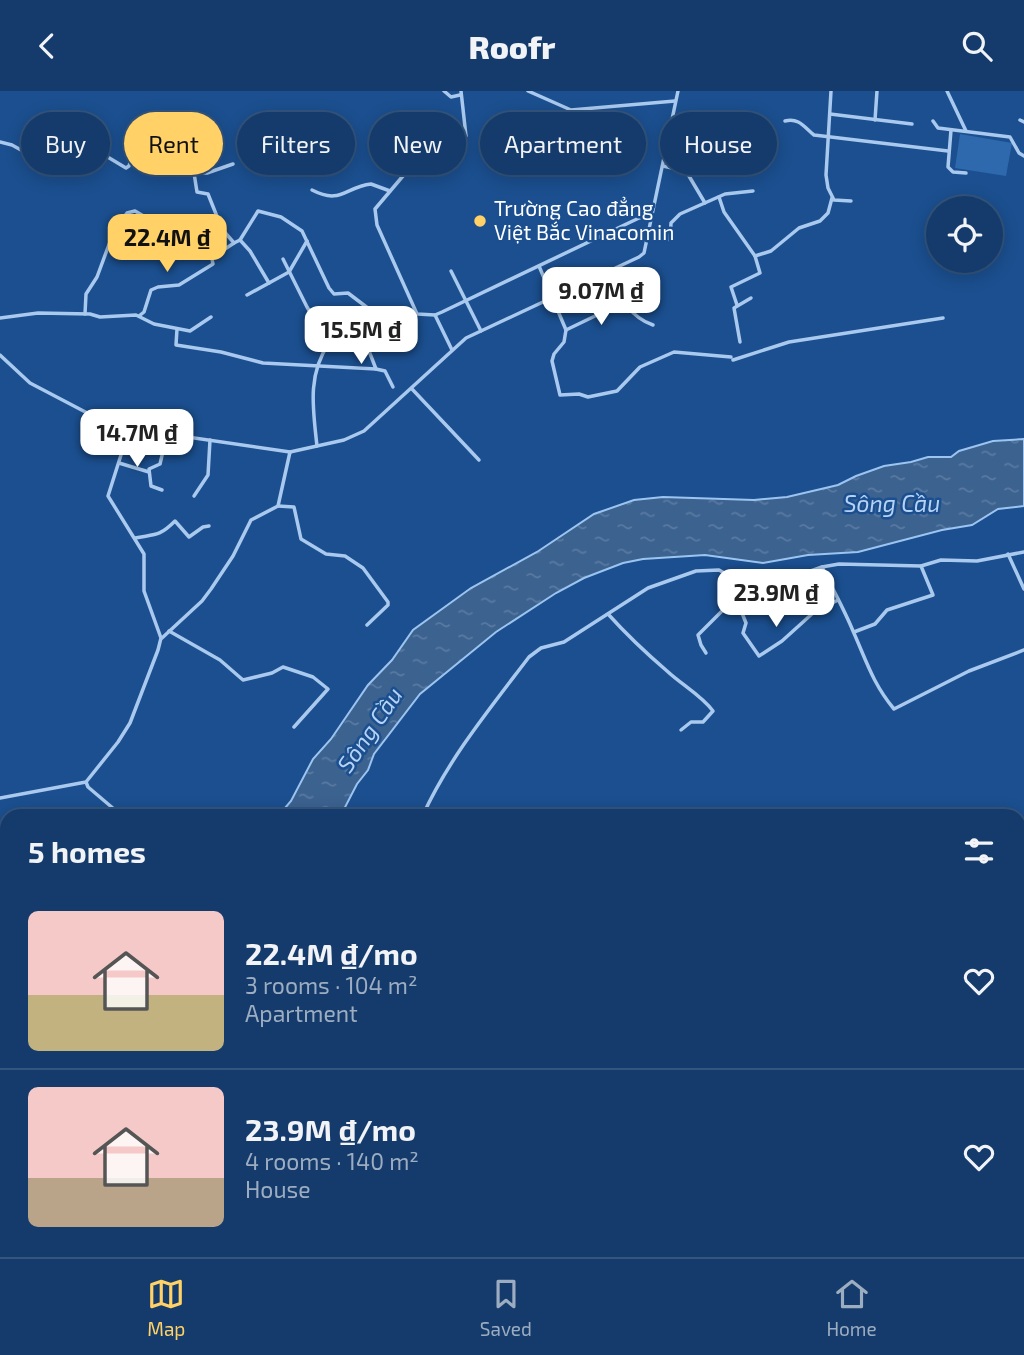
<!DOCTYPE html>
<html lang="en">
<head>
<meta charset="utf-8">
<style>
	body { margin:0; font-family:"Exo 2",sans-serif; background:#1d4271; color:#f1f3f6; height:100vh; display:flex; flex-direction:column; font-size:26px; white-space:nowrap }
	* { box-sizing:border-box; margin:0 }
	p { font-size:23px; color:#9dadc1 }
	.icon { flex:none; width:38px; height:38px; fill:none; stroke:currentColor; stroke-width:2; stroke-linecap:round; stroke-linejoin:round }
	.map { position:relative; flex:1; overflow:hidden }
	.drawer { position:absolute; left:0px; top:718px; width:1026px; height:450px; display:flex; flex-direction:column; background:#143b6b; border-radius:21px 21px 0 0; box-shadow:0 4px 18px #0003,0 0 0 2px #33557e }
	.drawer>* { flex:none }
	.guide { position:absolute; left:21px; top:21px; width:984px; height:63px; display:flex; gap:14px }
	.tools { position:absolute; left:926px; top:105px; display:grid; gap:14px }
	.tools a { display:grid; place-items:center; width:77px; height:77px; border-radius:50%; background:#143b6b; box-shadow:0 4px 18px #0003,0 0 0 2px #33557e; font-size:35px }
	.price { position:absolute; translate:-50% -60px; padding:0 16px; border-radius:14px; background:#fff; color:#222; font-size:23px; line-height:46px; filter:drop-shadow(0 2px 4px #0008) }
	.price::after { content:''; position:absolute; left:50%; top:42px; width:21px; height:16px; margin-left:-10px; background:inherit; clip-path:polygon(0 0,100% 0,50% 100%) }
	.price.active { background:#ffd166; color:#111 }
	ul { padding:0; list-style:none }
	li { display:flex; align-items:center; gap:21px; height:175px; padding:0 28px }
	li+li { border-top:2px solid #33557e }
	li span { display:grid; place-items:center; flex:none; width:196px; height:140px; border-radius:10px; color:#555 }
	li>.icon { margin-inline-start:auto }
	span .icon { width:84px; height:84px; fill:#fffc; stroke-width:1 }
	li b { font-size:30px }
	h2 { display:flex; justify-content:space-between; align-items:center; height:84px; padding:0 28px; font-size:30px }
	.tag { padding:0 24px; border-radius:32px; background:#143b6b; box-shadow:0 4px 18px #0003,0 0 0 2px #33557e; font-size:24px; line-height:63px }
	.tag.active { background:#ffd166; color:#111 }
	header { display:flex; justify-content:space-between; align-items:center; height:91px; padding:0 28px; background:#143b6b; font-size:32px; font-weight:800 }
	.dock { display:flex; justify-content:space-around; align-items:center; height:98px; border-top:2px solid #33557e; background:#143b6b; font-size:19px; color:#9dadc1 }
	.dock a { display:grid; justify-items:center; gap:4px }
	.dock .active { color:#ffd166 }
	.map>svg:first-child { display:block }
	.pitch { fill:#2e69ad }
	.water { fill:url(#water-ripples); stroke:#9cc4f0; stroke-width:2 }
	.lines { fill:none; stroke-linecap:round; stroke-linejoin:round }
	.street { stroke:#a9c9ee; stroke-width:3.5 }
	.poi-dot { fill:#ffd166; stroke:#1b4f8f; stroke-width:2.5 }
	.labels { text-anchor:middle; stroke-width:5; stroke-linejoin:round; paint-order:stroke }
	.poi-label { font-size:21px; fill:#fff; stroke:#1b4f8f; text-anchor:start }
	.water-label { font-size:23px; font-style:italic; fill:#b5d3f5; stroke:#1b4f8f }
</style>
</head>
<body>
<header><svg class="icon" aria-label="back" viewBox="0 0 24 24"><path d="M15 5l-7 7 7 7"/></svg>Roofr<svg class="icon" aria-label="search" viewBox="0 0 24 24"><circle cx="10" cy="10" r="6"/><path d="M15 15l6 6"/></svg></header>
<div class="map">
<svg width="1024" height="1166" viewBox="0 0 1024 1166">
	<defs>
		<pattern id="water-ripples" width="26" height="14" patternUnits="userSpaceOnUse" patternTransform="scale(1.75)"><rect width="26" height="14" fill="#3c6290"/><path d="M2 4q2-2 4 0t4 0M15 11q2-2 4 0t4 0" fill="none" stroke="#597aa1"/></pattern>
	</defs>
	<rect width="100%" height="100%" fill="#1b4f8f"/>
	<path class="pitch" d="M 960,43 L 1012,52 L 1006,85 L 955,77 Z"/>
	<path class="water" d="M 1024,348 L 1024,415 L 998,418 L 972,434 L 942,439 L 858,461 L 808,464 L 763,472 L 705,464 L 643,468 L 623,472 L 584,487 L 556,502 L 496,541 L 420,603 L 374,663 L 368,679 L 357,693 L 341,724 L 279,724 L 291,710 L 313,668 L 331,648 L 368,594 L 392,569 L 413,539 L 471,497 L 537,461 L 594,423 L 634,409 L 663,406 L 754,409 L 787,406 L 838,394 L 856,385 L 884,375 L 911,371 L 928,366 L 951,366 L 959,360 L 993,350 Z"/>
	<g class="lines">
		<g class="street">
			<path d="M 444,0 L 451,6 L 460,4"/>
			<path d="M 461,0 L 466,45 C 457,50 446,42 436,46 L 375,118 L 377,134 L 417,223 L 435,224 L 442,221 L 639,127 L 652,125"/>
			<path d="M 528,0 L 571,19 L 675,10"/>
			<path d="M 831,0 L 826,84 L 828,97 L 834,109 L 851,110"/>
			<path d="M 947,0 L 966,40"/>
			<path d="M 830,23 L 912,33"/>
			<path d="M 875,29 L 877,0"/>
			<path d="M 1020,29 L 1024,31"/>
			<path d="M 785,30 C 799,26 805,37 814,44 L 948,60"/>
			<path d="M 933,30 L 938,37 L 1010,46 L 1019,62 L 1024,65"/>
			<path d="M 951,39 L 948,76 L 953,81 L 966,82"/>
			<path d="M 0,51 L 12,54 L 30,64 L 87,63 L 106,65 L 126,77 L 129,75 L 134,58 L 138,54 C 157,62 164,61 169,82 L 194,82"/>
			<path d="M 233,73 L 207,82 L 194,82 L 197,101 L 208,103 L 222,138 L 234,152 L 240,149 L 250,160 L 269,192"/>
			<path d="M 663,75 L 686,80 L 705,112"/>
			<path d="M 312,99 C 341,114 345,96 371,93 L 390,100"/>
			<path d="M 719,106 L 724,121 L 755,165 L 771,160 L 799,137 L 820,130 L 828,122 L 832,107"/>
			<path d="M 240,149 L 258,120 L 281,126 L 302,140 L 329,197 L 334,203 L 348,202 L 373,221 L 379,223 L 414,221"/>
			<path d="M 670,149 L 671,132 L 680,123 L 725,103 L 753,100"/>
			<path d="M 216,164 L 234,152"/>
			<path d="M 283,168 L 307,216 L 329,252 C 307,284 313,318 317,355"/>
			<path d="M 539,175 L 566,239 L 564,251 L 554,263 L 552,270 L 560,304 L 579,303 L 588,306 L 617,300 L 640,276 L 674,261 L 731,266"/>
			<path d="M 451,180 L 481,240"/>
			<path d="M 609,180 C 620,203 627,225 653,234"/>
			<path d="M 247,204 L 289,181 L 307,150"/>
			<path d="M 737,214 L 731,196 L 760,182 L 755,165"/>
			<path d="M 85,223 L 86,203 L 97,186 L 114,140 L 127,122 L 135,120 L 147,127 L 163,127 L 165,132"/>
			<path d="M 435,224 L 452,259"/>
			<path d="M 139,225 L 144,221 L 151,199 L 158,196 L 179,194 L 213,173 L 212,168 L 215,165"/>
			<path d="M 0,227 L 38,222 L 90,223 L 100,226 L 136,224 L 154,233 L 190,240 L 211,226"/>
			<path d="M 177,238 L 176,254 L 221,261 L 263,272 L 376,278"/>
			<path d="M 566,239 L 624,211"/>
			<path d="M 360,247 L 360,253 L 369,260 L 376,278 L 385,280 L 393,296"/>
			<path d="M 740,251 L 734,217 L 751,207"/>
			<path d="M 0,264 L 30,292 L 93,325 L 167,343 L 290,361 L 344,349 L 364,340 L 466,247 L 639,166 L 644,162 L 678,0"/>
			<path d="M 733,269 L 789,251 L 943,227"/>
			<path d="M 412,298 L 479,369"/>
			<path d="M 119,372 L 149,381"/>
			<path d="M 162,399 L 151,395 L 149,378 L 160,373 L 167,343"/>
			<path d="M 194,405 L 208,384 L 210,349"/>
			<path d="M 278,415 L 294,416 L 301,448 L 326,463 L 345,465 L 363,477 L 388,511 L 388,514 L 367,534"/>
			<path d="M 135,447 C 155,443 159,446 175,430 L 189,446 L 203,436 L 209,435"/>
			<path d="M 1008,463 L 1024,498"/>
			<path d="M 822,476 C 832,497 844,518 853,540 C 866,569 873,593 894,618 L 969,580 L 1024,559"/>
			<path d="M 736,507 L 746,532 L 743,542 L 759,565 L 782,550 L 813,522 L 838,509"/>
			<path d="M 608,523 C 626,543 646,562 667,580 C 682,594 701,604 713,620 L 703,631 L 691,631 L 681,639"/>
			<path d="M 169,540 L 220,569 L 243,589 L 272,582 L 283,576 L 313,586 L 328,598 L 294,636"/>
			<path d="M 854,541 L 875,533 L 887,519 L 933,504 L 921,475"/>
			<path d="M 162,547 L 202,510 L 211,498 L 233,465 L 251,429 L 278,415 L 290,361"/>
			<path d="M 706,562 L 701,554 L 698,544 L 752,490"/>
			<path d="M 86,691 L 88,696 L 121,724"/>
			<path d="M 0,707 L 86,691 L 118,651 L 130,632 L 158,559 L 161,547 L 144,500 L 144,463 L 108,405 L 121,364 L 124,334"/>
			<path d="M 423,724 C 449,667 491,616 529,566 L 541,557 L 564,551 L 648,497 L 696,480 L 719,479 L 728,484 L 764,491 L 791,487 L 822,476 L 839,473 L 921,475 L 941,469 L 977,470 L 1024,461"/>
			<path d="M 1018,935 L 1024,940"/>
			<path d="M 1018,1141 L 1024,1141"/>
			<path d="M 7,1144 L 7,1145"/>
			<path d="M 12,1160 L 14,1166"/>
			<path d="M 42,1160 L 44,1166"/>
			<path d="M 170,1160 L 171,1166"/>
			<path d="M 276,1160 L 281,1166"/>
			<path d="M 286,1160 L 290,1166"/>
			<path d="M 358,1160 L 361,1166"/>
			<path d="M 501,1160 L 506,1166"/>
			<path d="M 544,1160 L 544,1166"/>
			<path d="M 736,1160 L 739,1166"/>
			<path d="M 976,1160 L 978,1166"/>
			<path d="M 88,1166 L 105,1160"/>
			<path d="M 111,1166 L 128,1160"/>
			<path d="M 446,1166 L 455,1160"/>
			<path d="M 840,1166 L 848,1160"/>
		</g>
	</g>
	<circle class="poi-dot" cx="480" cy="130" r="7"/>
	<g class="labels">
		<g class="poi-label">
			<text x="494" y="125">Trường Cao đẳng<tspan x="494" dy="24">Việt Bắc Vinacomin</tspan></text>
		</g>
		<g class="water-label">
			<text x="892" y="421">Sông Cầu</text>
			<text transform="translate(370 639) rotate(-56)" y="8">Sông Cầu</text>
		</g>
	</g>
</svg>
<div class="tools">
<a><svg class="icon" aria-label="locate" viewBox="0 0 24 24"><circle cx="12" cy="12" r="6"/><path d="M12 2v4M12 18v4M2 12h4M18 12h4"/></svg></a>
</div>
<b class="price active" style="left:167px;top:183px">22.4M ₫</b>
<b class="price" style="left:601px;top:236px">9.07M ₫</b>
<b class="price" style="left:361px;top:275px">15.5M ₫</b>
<b class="price" style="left:137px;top:378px">14.7M ₫</b>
<b class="price" style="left:776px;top:538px">23.9M ₫</b>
<div class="guide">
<a class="tag">Buy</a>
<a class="tag active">Rent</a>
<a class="tag">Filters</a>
<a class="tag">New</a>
<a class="tag">Apartment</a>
<a class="tag">House</a>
</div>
<section class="drawer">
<h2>5 homes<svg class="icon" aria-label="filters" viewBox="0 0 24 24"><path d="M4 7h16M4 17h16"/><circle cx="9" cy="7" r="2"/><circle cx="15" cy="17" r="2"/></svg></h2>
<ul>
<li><span style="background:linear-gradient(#f6c9c9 60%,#c2b280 0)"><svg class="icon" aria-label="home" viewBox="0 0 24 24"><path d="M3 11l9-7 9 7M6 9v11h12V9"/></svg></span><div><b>22.4M ₫/mo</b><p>3 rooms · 104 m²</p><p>Apartment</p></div><svg class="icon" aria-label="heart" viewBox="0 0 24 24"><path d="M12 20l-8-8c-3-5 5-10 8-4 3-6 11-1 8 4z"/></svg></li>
<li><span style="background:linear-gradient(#f6c9c9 65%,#b9a48a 0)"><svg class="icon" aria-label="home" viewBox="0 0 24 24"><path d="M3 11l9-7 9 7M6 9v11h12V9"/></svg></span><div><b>23.9M ₫/mo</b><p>4 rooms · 140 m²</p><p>House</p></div><svg class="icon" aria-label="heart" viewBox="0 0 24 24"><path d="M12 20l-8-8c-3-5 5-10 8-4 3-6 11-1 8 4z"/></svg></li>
</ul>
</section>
</div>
<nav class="dock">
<a class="active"><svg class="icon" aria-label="map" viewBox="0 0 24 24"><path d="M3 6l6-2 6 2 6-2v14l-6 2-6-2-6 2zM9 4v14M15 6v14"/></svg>Map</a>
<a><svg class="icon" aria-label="saved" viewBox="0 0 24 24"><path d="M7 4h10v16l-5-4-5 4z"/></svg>Saved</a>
<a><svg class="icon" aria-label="home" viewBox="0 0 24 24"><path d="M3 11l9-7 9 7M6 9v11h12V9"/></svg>Home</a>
</nav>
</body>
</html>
